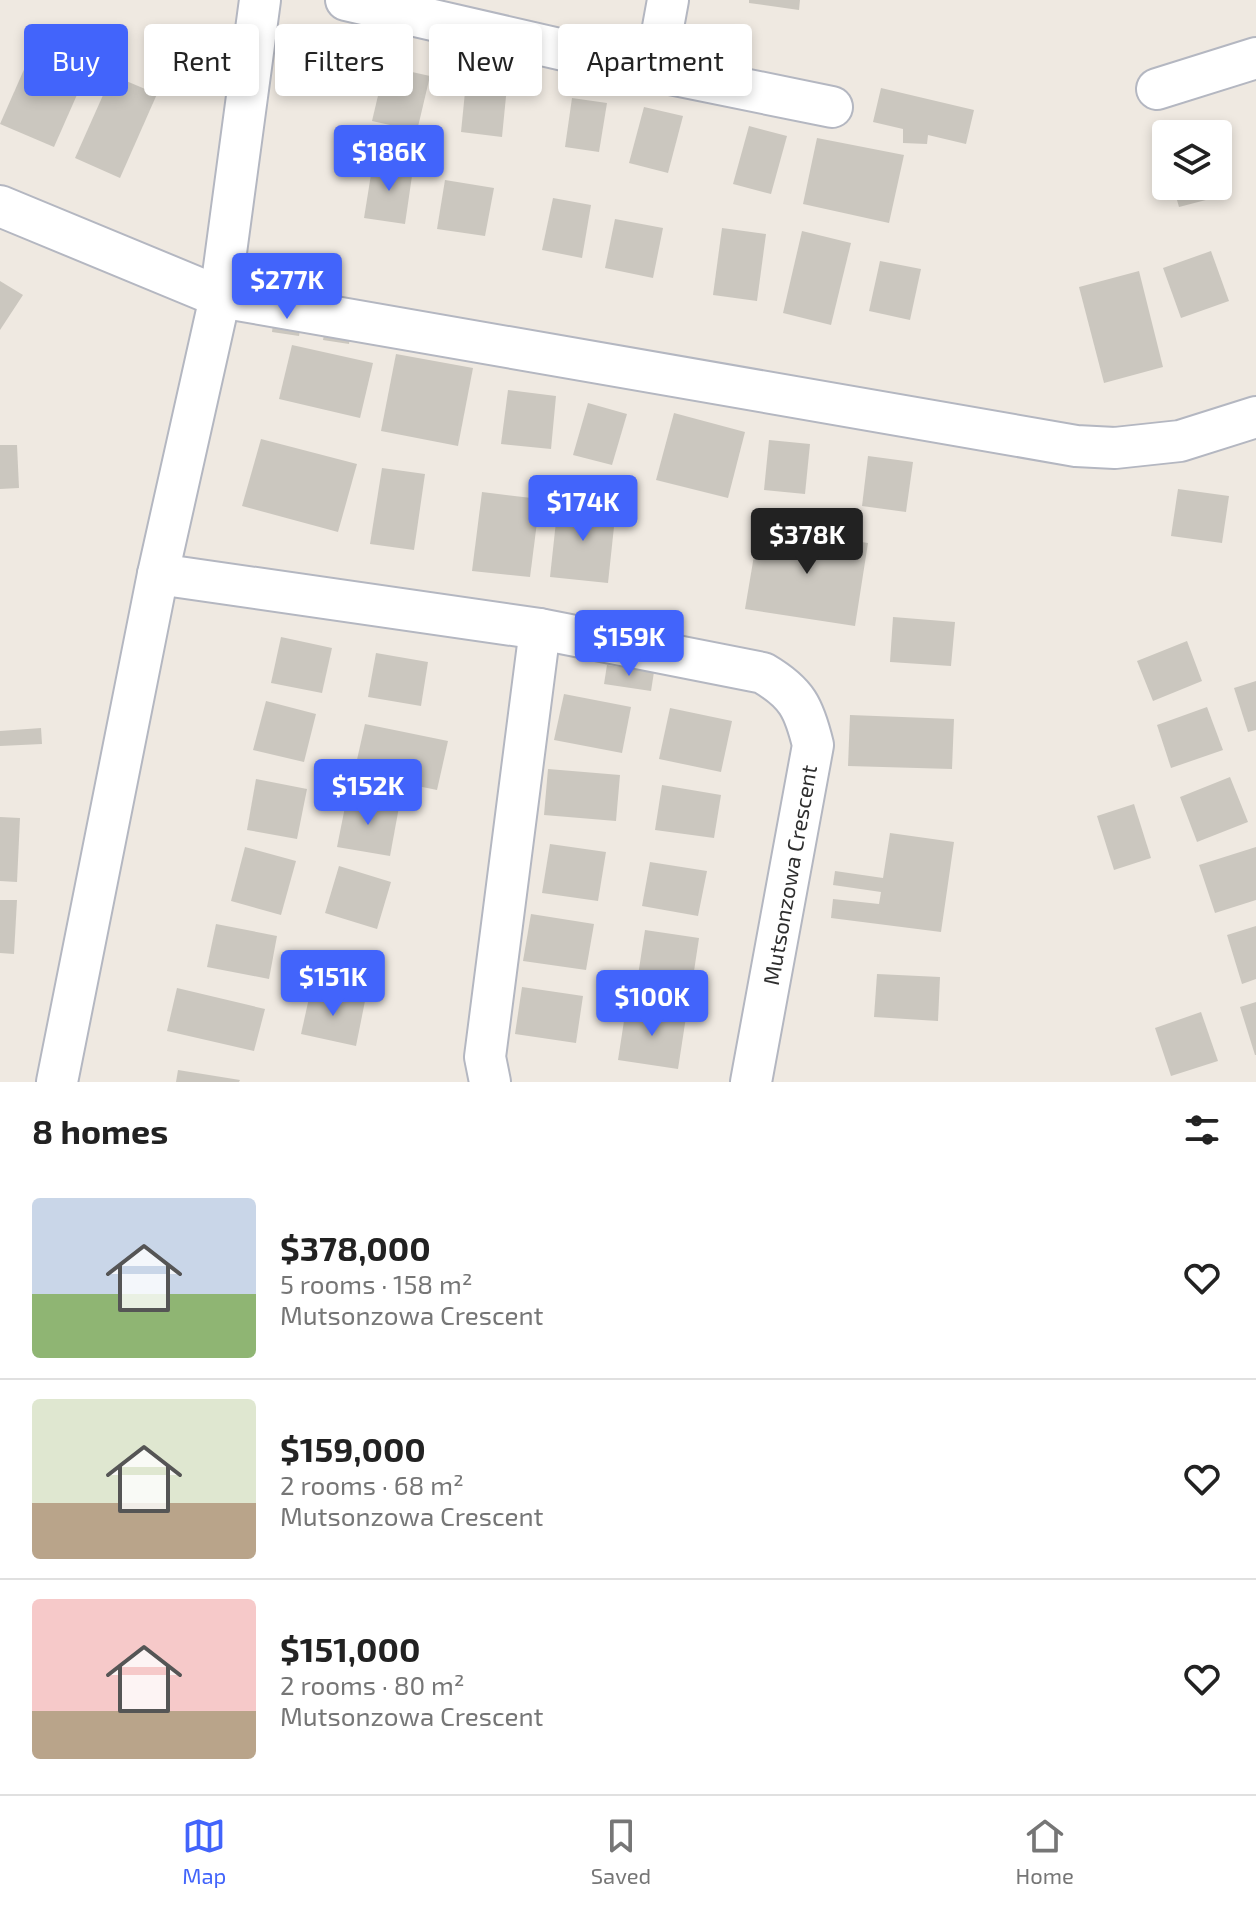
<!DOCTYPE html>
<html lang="en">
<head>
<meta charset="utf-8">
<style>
	body { margin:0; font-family:"Exo 2",sans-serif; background:#f6f6f6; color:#222; height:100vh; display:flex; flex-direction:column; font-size:30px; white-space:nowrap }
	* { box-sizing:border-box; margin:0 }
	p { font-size:26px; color:#767676 }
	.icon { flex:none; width:44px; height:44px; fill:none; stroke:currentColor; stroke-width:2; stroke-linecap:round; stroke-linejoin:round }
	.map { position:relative; height:1082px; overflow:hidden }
	.drawer { display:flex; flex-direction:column; background:#fff; flex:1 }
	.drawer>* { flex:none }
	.hud { position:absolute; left:24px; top:24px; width:800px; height:72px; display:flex; gap:16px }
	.controls { position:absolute; left:1152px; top:120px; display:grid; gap:16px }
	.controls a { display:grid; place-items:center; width:80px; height:80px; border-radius:8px; background:#fff; box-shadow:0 4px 12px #0003; font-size:40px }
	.price { position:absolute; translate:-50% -68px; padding:0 18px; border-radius:8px; background:#4264fb; color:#fff; font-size:26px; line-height:52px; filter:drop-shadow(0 2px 4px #0008) }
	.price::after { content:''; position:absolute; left:50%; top:48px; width:24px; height:18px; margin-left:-12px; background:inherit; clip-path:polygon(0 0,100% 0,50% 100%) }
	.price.current { background:#222; color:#fff }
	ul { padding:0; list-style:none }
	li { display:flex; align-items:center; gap:24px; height:200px; padding:0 32px }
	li+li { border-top:2px solid #e0e0e0 }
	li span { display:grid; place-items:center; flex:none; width:224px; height:160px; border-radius:8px; color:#555 }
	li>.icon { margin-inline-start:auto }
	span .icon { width:96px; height:96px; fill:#fffc; stroke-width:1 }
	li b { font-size:34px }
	h2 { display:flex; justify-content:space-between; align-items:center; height:96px; padding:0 32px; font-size:34px }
	.tag { padding:0 28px; border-radius:8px; background:#fff; box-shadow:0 4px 12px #0003; font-size:28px; line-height:72px }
	.tag.current { background:#4264fb; color:#fff }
	.dock { display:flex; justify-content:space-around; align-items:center; height:112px; border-top:2px solid #e0e0e0; background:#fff; font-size:22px; color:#767676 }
	.dock a { display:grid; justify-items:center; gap:4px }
	.dock .current { color:#4264fb }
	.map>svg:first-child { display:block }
	.building { fill:#cbc7bf }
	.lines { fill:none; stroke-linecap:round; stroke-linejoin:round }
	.street-casing { stroke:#b4b7c1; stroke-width:44 }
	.street { stroke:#fff; stroke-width:40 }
	.labels { text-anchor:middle; stroke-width:7; stroke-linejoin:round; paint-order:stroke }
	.street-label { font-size:22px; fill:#2e2e2e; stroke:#fff }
</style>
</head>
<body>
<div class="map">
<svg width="1256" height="1082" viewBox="0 0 1256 1082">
	<rect width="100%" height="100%" fill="#efe9e1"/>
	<g class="building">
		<path d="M 749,0 L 800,0 L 799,10 L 749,3 Z"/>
		<path d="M 37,40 L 91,63 L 54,147 L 0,124 Z"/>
		<path d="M 385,66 L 430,76 L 417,131 L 372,121 Z"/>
		<path d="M 467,72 L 508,76 L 502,137 L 461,132 Z"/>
		<path d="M 112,75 L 157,94 L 120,178 L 75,158 Z"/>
		<path d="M 881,88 L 974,110 L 966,144 L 928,135 L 927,144 L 903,143 L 903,129 L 873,122 Z"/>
		<path d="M 572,98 L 607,103 L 599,152 L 565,147 Z"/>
		<path d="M 644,107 L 683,116 L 668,173 L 629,163 Z"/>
		<path d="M 749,126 L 787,136 L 771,194 L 733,184 Z"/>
		<path d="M 817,138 L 904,155 L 889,223 L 803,204 Z"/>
		<path d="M 373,162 L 413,169 L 405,224 L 364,218 Z"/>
		<path d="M 1219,171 L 1225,195 L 1179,207 L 1173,186 L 1218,186 Z"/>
		<path d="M 445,180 L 494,188 L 485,236 L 437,229 Z"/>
		<path d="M 553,198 L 591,205 L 582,258 L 542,250 Z"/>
		<path d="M 615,219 L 663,228 L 653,278 L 605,268 Z"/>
		<path d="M 722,228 L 766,234 L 757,301 L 713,295 Z"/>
		<path d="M 802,231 L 851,243 L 831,325 L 783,313 Z"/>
		<path d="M 1211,251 L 1229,301 L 1181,318 L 1163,268 Z"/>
		<path d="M 880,261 L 921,269 L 910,320 L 869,311 Z"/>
		<path d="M 1139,271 L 1163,367 L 1104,383 L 1079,287 Z"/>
		<path d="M 0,281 L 23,295 L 0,330 Z"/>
		<path d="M 275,307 L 303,311 L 299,336 L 272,332 Z"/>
		<path d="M 327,319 L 352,324 L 349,344 L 323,340 Z"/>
		<path d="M 292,345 L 373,363 L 360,418 L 279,399 Z"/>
		<path d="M 396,354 L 473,368 L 458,446 L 381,431 Z"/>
		<path d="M 508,390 L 556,396 L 551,449 L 501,444 Z"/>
		<path d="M 588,403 L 627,414 L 612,465 L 573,455 Z"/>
		<path d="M 674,413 L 745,432 L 728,498 L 656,480 Z"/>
		<path d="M 261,439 L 357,464 L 338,532 L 242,506 Z"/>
		<path d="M 769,440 L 810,444 L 805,494 L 764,490 Z"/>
		<path d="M 0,445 L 17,445 L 19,488 L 0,489 Z"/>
		<path d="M 868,456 L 913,462 L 906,512 L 862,506 Z"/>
		<path d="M 382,468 L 425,474 L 414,550 L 370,544 Z"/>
		<path d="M 1178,489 L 1229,496 L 1222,543 L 1171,536 Z"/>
		<path d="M 482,492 L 540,499 L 530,577 L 472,571 Z"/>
		<path d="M 558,503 L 616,508 L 608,583 L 550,577 Z"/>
		<path d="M 759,526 L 868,543 L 855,626 L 745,609 Z"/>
		<path d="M 893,617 L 955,622 L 951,666 L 890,662 Z"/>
		<path d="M 281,637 L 332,648 L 322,693 L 271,683 Z"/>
		<path d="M 1187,641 L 1202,681 L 1153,701 L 1137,661 Z"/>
		<path d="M 376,653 L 428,662 L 421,706 L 368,697 Z"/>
		<path d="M 607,665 L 654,672 L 651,691 L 604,684 Z"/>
		<path d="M 1256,681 L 1256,730 L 1248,732 L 1234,688 Z"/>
		<path d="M 564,694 L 631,707 L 622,753 L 554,740 Z"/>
		<path d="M 266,701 L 316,714 L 304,762 L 253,750 Z"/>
		<path d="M 1207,707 L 1223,750 L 1171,768 L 1157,725 Z"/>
		<path d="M 670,708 L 732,721 L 721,772 L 659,759 Z"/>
		<path d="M 850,715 L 954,719 L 952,769 L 848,766 Z"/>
		<path d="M 365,724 L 448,741 L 437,790 L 354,773 Z"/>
		<path d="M 41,728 L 42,744 L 0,746 L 0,731 Z"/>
		<path d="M 548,769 L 620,775 L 616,821 L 544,815 Z"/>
		<path d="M 1230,777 L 1248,822 L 1197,842 L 1180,797 Z"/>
		<path d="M 256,779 L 307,789 L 297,839 L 247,830 Z"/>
		<path d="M 662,785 L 721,795 L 714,838 L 655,830 Z"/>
		<path d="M 347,797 L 399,807 L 390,856 L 337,847 Z"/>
		<path d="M 1134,804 L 1151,858 L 1114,870 L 1097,816 Z"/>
		<path d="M 0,817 L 20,818 L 17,882 L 0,881 Z"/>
		<path d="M 890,833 L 954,842 L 941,932 L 831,918 L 833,899 L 879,904 L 881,892 L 833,885 L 835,871 L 883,878 Z"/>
		<path d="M 550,844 L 606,852 L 598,901 L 542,893 Z"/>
		<path d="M 245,847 L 296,861 L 281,915 L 231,901 Z"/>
		<path d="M 1256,847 L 1256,900 L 1215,913 L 1199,865 Z"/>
		<path d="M 650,862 L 707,871 L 698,916 L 642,906 Z"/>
		<path d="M 339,866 L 391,882 L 377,929 L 325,913 Z"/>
		<path d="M 0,900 L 17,900 L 14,954 L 0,953 Z"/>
		<path d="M 531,914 L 594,924 L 586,970 L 523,961 Z"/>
		<path d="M 216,924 L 277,936 L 269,979 L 207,967 Z"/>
		<path d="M 1256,926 L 1256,979 L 1242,984 L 1227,935 Z"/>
		<path d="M 645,930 L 699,938 L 691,991 L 637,982 Z"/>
		<path d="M 877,974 L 940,977 L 938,1021 L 874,1017 Z"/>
		<path d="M 522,987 L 583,996 L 576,1043 L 515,1034 Z"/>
		<path d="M 177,988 L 265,1009 L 254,1051 L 167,1031 Z"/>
		<path d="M 311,989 L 365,1001 L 356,1046 L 301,1034 Z"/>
		<path d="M 1256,1002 L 1256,1055 L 1255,1055 L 1240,1007 Z"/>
		<path d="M 626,1008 L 686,1017 L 678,1069 L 618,1060 Z"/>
		<path d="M 1201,1012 L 1218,1061 L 1171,1076 L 1155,1028 Z"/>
		<path d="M 178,1070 L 240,1080 L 239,1082 L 176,1082 Z"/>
	</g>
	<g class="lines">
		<g class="street-casing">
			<g id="street">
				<path d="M 346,0 L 655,71 L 832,107"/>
				<path d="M 655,71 L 668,0"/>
				<path d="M 1157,89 L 1256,58"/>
				<path d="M 0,206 L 220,297 L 1076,446 L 1115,448 L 1180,441 L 1256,417"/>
				<path d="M 158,574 L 540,629 L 763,673 C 797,693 804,708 813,745 L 751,1082"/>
				<path d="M 57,1082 L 158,574 L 220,297 L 260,0"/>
				<path d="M 490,1082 L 485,1057 L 540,629"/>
			</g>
		</g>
		<use href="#street" class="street"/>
	</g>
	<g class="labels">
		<g class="street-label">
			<text transform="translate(790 875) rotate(-80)" y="8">Mutsonzowa Crescent</text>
		</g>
	</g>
</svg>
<div class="controls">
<a><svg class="icon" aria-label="layers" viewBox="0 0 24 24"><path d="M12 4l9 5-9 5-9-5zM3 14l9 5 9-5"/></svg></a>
</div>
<b class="price" style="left:389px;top:193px">$186K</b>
<b class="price" style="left:287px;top:321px">$277K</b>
<b class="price" style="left:583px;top:543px">$174K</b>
<b class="price current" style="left:807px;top:576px">$378K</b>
<b class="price" style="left:629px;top:678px">$159K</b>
<b class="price" style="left:368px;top:827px">$152K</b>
<b class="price" style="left:333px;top:1018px">$151K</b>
<b class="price" style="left:652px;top:1038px">$100K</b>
<div class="hud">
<a class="tag current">Buy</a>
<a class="tag">Rent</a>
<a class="tag">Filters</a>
<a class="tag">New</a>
<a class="tag">Apartment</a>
</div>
</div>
<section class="drawer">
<h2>8 homes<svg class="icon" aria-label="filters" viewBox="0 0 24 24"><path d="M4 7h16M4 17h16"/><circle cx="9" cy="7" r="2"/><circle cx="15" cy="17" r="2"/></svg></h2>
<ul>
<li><span style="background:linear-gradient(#c9d6e8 60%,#8fb573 0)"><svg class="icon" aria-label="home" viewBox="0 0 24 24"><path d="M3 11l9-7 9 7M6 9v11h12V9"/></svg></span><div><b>$378,000</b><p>5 rooms · 158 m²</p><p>Mutsonzowa Crescent</p></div><svg class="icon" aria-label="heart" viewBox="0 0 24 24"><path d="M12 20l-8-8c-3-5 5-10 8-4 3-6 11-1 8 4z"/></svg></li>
<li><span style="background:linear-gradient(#dfe7d0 65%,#b9a48a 0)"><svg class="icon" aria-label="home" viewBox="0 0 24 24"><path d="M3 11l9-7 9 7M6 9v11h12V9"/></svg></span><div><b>$159,000</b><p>2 rooms · 68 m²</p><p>Mutsonzowa Crescent</p></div><svg class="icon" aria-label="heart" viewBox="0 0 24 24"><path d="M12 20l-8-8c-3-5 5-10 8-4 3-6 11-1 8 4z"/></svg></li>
<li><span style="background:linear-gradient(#f6c9c9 70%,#b9a48a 0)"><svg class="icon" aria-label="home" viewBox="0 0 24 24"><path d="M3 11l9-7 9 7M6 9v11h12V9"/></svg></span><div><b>$151,000</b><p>2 rooms · 80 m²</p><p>Mutsonzowa Crescent</p></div><svg class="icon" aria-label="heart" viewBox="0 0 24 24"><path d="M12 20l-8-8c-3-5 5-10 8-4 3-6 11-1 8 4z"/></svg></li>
</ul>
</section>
<nav class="dock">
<a class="current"><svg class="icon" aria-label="map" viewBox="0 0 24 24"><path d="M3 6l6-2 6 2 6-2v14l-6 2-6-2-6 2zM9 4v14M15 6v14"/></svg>Map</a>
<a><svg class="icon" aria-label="saved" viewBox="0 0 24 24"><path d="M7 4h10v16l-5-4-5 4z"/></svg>Saved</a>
<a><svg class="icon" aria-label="home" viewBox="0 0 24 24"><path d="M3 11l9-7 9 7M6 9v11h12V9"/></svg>Home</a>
</nav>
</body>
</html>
